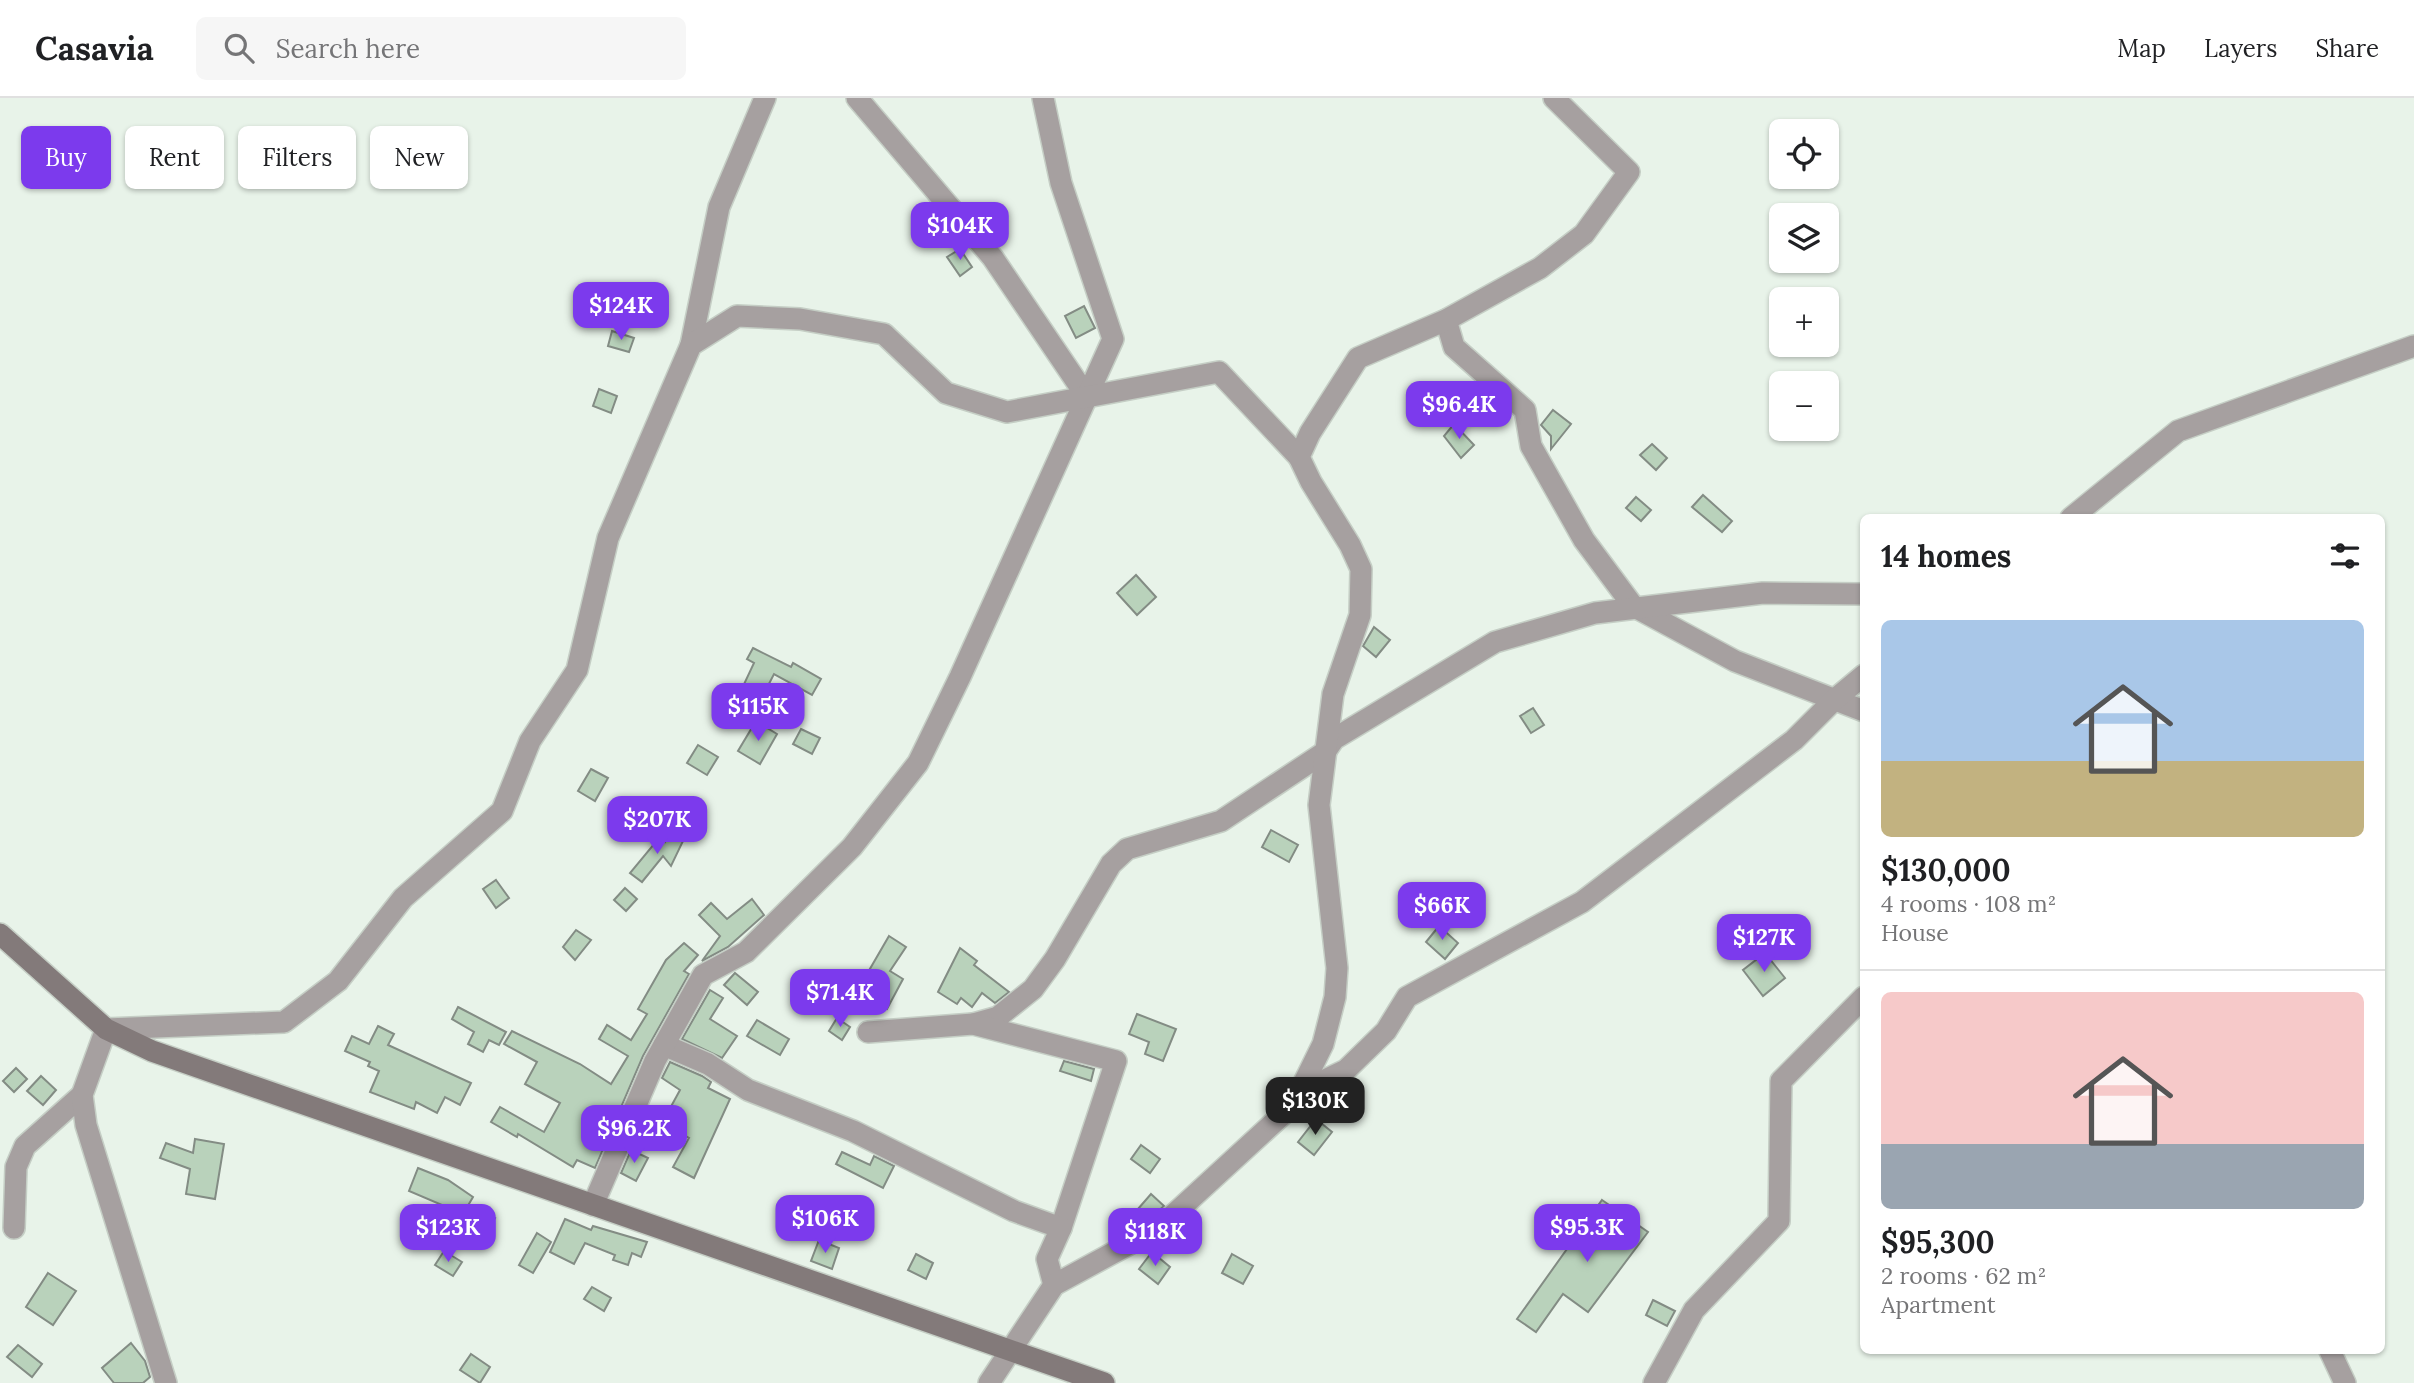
<!DOCTYPE html>
<html lang="en">
<head>
<meta charset="utf-8">
<style>
	body { margin:0; font-family:Lora,serif; background:#f6f6f6; color:#202124; height:100vh; display:flex; flex-direction:column; font-size:26px; white-space:nowrap }
	* { box-sizing:border-box; margin:0 }
	p { font-size:23px; color:#757577 }
	.icon { flex:none; width:38px; height:38px; fill:none; stroke:currentColor; stroke-width:2; stroke-linecap:round; stroke-linejoin:round }
	.map { position:relative; flex:1; overflow:hidden }
	.sheet { position:absolute; left:1860px; top:416px; width:525px; height:840px; display:flex; flex-direction:column; background:#fff; border-radius:10px; box-shadow:0 2px 5px #0004 }
	.sheet>* { flex:none }
	.banner { position:absolute; left:21px; top:28px; width:665px; height:63px; display:flex; gap:14px }
	.fabs { position:absolute; left:1769px; top:21px; display:grid; gap:14px }
	.fabs a { display:grid; place-items:center; width:70px; height:70px; border-radius:10px; background:#fff; box-shadow:0 2px 5px #0004; font-size:35px }
	.price { position:absolute; translate:-50% -60px; padding:0 16px; border-radius:14px; background:#7c3aed; color:#fff; font-size:23px; line-height:46px; filter:drop-shadow(0 2px 4px #0008) }
	.price::after { content:''; position:absolute; left:50%; top:42px; width:21px; height:16px; margin-left:-10px; background:inherit; clip-path:polygon(0 0,100% 0,50% 100%) }
	.price.on { background:#222; color:#fff }
	ul { padding:0; list-style:none }
	li { display:grid; align-content:center; gap:14px; height:371px; padding:0 21px }
	li+li { border-top:2px solid #e0e0e0 }
	li span { display:grid; place-items:center; height:217px; border-radius:10px; color:#555 }
	li>.icon { margin-inline-start:auto }
	span .icon { width:126px; height:126px; fill:#fffc; stroke-width:1 }
	li b { font-size:30px }
	h2 { display:flex; justify-content:space-between; align-items:center; height:84px; padding:0 21px; font-size:30px }
	.chip { padding:0 24px; border-radius:10px; background:#fff; box-shadow:0 2px 5px #0004; font-size:24px; line-height:63px }
	.chip.on { background:#7c3aed; color:#fff }
	header { display:flex; align-items:center; gap:42px; box-sizing:border-box; height:98px; padding:0 35px; background:#fff; border-bottom:2px solid #e0e0e0 }
	header strong { font-size:33px }
	nav { display:flex; gap:38px; margin-inline-start:auto; font-size:24px }
	.search { width:490px; height:63px; background:#f6f6f6; display:flex; align-items:center; gap:18px; box-sizing:border-box; padding:0 24px; border-radius:10px; color:#757577; font-size:26px }
	.map>svg:first-child { display:block }
	.building { fill:#b9d2bb; stroke:#838c84; stroke-width:2 }
	.lines { fill:none; stroke-linecap:round; stroke-linejoin:round }
	.minor-casing { stroke:#c5cec5; stroke-width:24 }
	.secondary-casing { stroke:#c5cec5; stroke-width:24 }
	.minor { stroke:#a6a0a0; stroke-width:21 }
	.secondary { stroke:#837a7a; stroke-width:21 }
</style>
</head>
<body>
<header>
<strong>Casavia</strong>
<div class="search"><svg class="icon" aria-label="search" viewBox="0 0 24 24"><circle cx="10" cy="10" r="6"/><path d="M15 15l6 6"/></svg>Search here</div>
<nav><a>Map</a><a>Layers</a><a>Share</a></nav>
</header>
<div class="map">
<svg width="2414" height="1285" viewBox="0 0 2414 1285">
	<rect width="100%" height="100%" fill="#e8f3e9"/>
	<g class="building">
		<path d="M 960,151 L 972,169 L 960,178 L 947,159 Z"/>
		<path d="M 1084,208 L 1095,230 L 1076,240 L 1065,218 Z"/>
		<path d="M 612,233 L 634,240 L 629,254 L 608,248 Z"/>
		<path d="M 599,291 L 617,298 L 611,315 L 593,308 Z"/>
		<path d="M 1480,295 L 1492,305 L 1482,316 L 1471,306 Z"/>
		<path d="M 1553,312 L 1571,326 L 1551,351 L 1551,338 L 1541,327 Z"/>
		<path d="M 1454,326 L 1474,347 L 1461,360 L 1444,338 Z"/>
		<path d="M 1652,346 L 1667,360 L 1656,372 L 1640,357 Z"/>
		<path d="M 1703,397 L 1732,423 L 1722,434 L 1692,409 Z"/>
		<path d="M 1636,399 L 1651,412 L 1641,423 L 1626,410 Z"/>
		<path d="M 1136,477 L 1156,499 L 1137,517 L 1117,495 Z"/>
		<path d="M 1374,529 L 1390,542 L 1376,559 L 1363,548 Z"/>
		<path d="M 753,550 L 791,569 L 793,565 L 821,581 L 812,597 L 774,576 L 757,609 L 738,599 L 754,565 L 747,561 Z"/>
		<path d="M 1533,610 L 1544,627 L 1531,635 L 1520,618 Z"/>
		<path d="M 756,623 L 777,636 L 760,666 L 738,653 Z"/>
		<path d="M 801,631 L 820,640 L 812,656 L 793,646 Z"/>
		<path d="M 698,647 L 718,659 L 707,677 L 687,665 Z"/>
		<path d="M 591,671 L 608,680 L 595,703 L 578,693 Z"/>
		<path d="M 1271,732 L 1298,747 L 1289,764 L 1262,749 Z"/>
		<path d="M 669,736 L 683,743 L 671,768 L 663,758 L 642,784 L 630,775 L 659,740 L 665,744 Z"/>
		<path d="M 496,782 L 509,800 L 496,810 L 483,791 Z"/>
		<path d="M 625,790 L 637,801 L 626,813 L 614,802 Z"/>
		<path d="M 752,801 L 764,817 L 728,849 L 702,863 L 720,838 L 699,817 L 711,805 L 727,821 Z"/>
		<path d="M 1439,828 L 1458,845 L 1445,861 L 1426,844 Z"/>
		<path d="M 576,832 L 591,842 L 575,862 L 563,849 Z"/>
		<path d="M 889,838 L 906,849 L 890,873 L 903,881 L 887,911 L 872,903 L 881,885 L 867,876 Z"/>
		<path d="M 684,845 L 698,857 L 684,873 L 689,876 L 643,958 L 595,1070 L 577,1062 L 573,1069 L 518,1036 L 517,1039 L 491,1024 L 500,1009 L 544,1034 L 560,1005 L 525,986 L 537,964 L 504,946 L 512,933 L 580,966 L 611,986 L 628,958 L 599,941 L 607,927 L 631,942 L 647,916 L 638,911 L 666,862 Z"/>
		<path d="M 960,850 L 977,863 L 974,867 L 1009,894 L 995,905 L 982,895 L 972,909 L 961,900 L 957,906 L 938,894 Z"/>
		<path d="M 1765,855 L 1785,880 L 1763,898 L 1743,872 Z"/>
		<path d="M 735,875 L 758,894 L 747,907 L 724,887 Z"/>
		<path d="M 710,892 L 723,900 L 710,921 L 737,938 L 722,960 L 682,941 Z"/>
		<path d="M 458,909 L 506,934 L 499,947 L 489,942 L 483,954 L 468,946 L 474,934 L 452,921 Z"/>
		<path d="M 1137,916 L 1176,931 L 1163,963 L 1145,956 L 1149,944 L 1129,936 Z"/>
		<path d="M 837,920 L 850,929 L 842,942 L 829,933 Z"/>
		<path d="M 757,922 L 789,941 L 780,957 L 747,938 Z"/>
		<path d="M 378,928 L 394,936 L 388,947 L 471,985 L 460,1007 L 445,999 L 437,1015 L 416,1004 L 414,1011 L 370,994 L 379,973 L 368,968 L 370,964 L 345,953 L 352,938 L 369,946 Z"/>
		<path d="M 1064,963 L 1094,971 L 1091,983 L 1060,973 Z"/>
		<path d="M 670,964 L 702,978 L 711,984 L 708,990 L 730,1001 L 694,1080 L 673,1069 L 689,1040 L 662,1025 L 680,992 L 662,980 Z"/>
		<path d="M 16,970 L 27,981 L 14,994 L 3,983 Z"/>
		<path d="M 41,978 L 56,992 L 43,1007 L 27,993 Z"/>
		<path d="M 1316,1021 L 1332,1034 L 1314,1057 L 1298,1044 Z"/>
		<path d="M 195,1041 L 224,1046 L 215,1101 L 186,1096 L 190,1071 L 160,1060 L 166,1045 L 193,1055 Z"/>
		<path d="M 1141,1047 L 1160,1061 L 1150,1075 L 1131,1061 Z"/>
		<path d="M 631,1052 L 648,1060 L 636,1083 L 621,1075 Z"/>
		<path d="M 842,1054 L 870,1067 L 874,1058 L 894,1068 L 883,1090 L 836,1066 Z"/>
		<path d="M 418,1070 L 448,1082 L 473,1099 L 463,1116 L 409,1093 Z"/>
		<path d="M 1151,1096 L 1164,1108 L 1149,1121 L 1138,1111 Z"/>
		<path d="M 1602,1102 L 1648,1134 L 1588,1214 L 1563,1196 L 1536,1234 L 1517,1221 Z"/>
		<path d="M 477,1110 L 495,1120 L 485,1135 L 468,1125 Z"/>
		<path d="M 565,1121 L 591,1132 L 593,1128 L 647,1144 L 641,1159 L 632,1155 L 628,1167 L 613,1162 L 615,1157 L 585,1145 L 574,1166 L 550,1154 Z"/>
		<path d="M 537,1135 L 551,1144 L 533,1175 L 519,1167 Z"/>
		<path d="M 819,1142 L 839,1150 L 832,1171 L 811,1163 Z"/>
		<path d="M 444,1153 L 462,1164 L 453,1178 L 435,1167 Z"/>
		<path d="M 1152,1154 L 1170,1169 L 1158,1186 L 1139,1171 Z"/>
		<path d="M 916,1156 L 933,1165 L 926,1181 L 908,1172 Z"/>
		<path d="M 1232,1156 L 1253,1168 L 1243,1186 L 1222,1175 Z"/>
		<path d="M 48,1175 L 76,1193 L 53,1227 L 26,1209 Z"/>
		<path d="M 592,1189 L 611,1200 L 604,1213 L 584,1201 Z"/>
		<path d="M 1653,1202 L 1675,1213 L 1667,1228 L 1646,1217 Z"/>
		<path d="M 131,1245 L 145,1263 L 150,1279 L 143,1285 L 114,1285 L 102,1270 Z"/>
		<path d="M 18,1247 L 42,1266 L 32,1279 L 7,1259 Z"/>
		<path d="M 471,1256 L 490,1269 L 480,1285 L 460,1272 Z"/>
	</g>
	<g class="lines">
		<g class="minor-casing">
			<g id="minor">
				<path d="M 857,0 L 993,160 L 1087,299"/>
				<path d="M 1446,222 L 1454,249 L 1525,312 L 1531,348 L 1584,442 L 1633,508 L 1735,563 L 1864,613"/>
				<path d="M 691,247 L 719,109 L 765,0"/>
				<path d="M 2071,420 L 2178,333 L 2414,248"/>
				<path d="M 973,926 L 998,919 L 1033,891 L 1055,861 L 1111,766 L 1127,751 L 1221,723 L 1325,654 L 1334,641 L 1495,544 L 1595,515 L 1763,495 L 1864,496"/>
				<path d="M 868,934 L 973,926 L 1116,963 L 1061,1130"/>
				<path d="M 664,947 L 708,966 L 748,992 L 853,1033 L 1014,1113 L 1061,1130 L 1047,1161 L 1054,1187"/>
				<path d="M 1300,994 L 1346,972 L 1386,933 L 1407,899 L 1582,804 L 1794,642 L 1834,602 L 1864,577"/>
				<path d="M 593,1107 L 655,963 L 703,877 L 746,854 L 852,749 L 918,665 L 960,579 L 1113,241 L 1061,85 L 1043,0"/>
				<path d="M 14,1130 L 16,1069 L 25,1048 L 82,997"/>
				<path d="M 2330,1253 L 2345,1285"/>
				<path d="M 166,1285 L 86,1027 L 82,997 L 106,931 L 284,924 L 338,883 L 403,800 L 502,713 L 530,643 L 577,572 L 608,440 L 691,247 L 737,218 L 800,221 L 884,236 L 946,295 L 1007,314 L 1219,274 L 1299,359"/>
				<path d="M 989,1285 L 1054,1187 L 1159,1130 L 1293,1007 L 1323,946 L 1335,899 L 1337,870 L 1319,707 L 1333,596 L 1360,517 L 1361,471 L 1350,447 L 1311,384 L 1299,359 L 1310,335 L 1358,260 L 1446,222 L 1540,170 L 1584,136 L 1629,74 L 1554,0"/>
				<path d="M 1654,1285 L 1694,1212 L 1779,1123 L 1781,983 L 1864,899"/>
			</g>
		</g>
		<g class="secondary-casing">
			<path id="secondary" d="M 0,836 L 106,931 L 152,953 L 1104,1285"/>
		</g>
		<use href="#minor" class="minor"/>
		<use href="#secondary" class="secondary"/>
	</g>
</svg>
<div class="fabs">
<a><svg class="icon" aria-label="locate" viewBox="0 0 24 24"><circle cx="12" cy="12" r="6"/><path d="M12 2v4M12 18v4M2 12h4M18 12h4"/></svg></a>
<a><svg class="icon" aria-label="layers" viewBox="0 0 24 24"><path d="M12 4l9 5-9 5-9-5zM3 14l9 5 9-5"/></svg></a>
<a>+</a>
<a>−</a>
</div>
<b class="price" style="left:960px;top:164px">$104K</b>
<b class="price" style="left:621px;top:244px">$124K</b>
<b class="price" style="left:1459px;top:343px">$96.4K</b>
<b class="price" style="left:758px;top:645px">$115K</b>
<b class="price" style="left:657px;top:758px">$207K</b>
<b class="price" style="left:1442px;top:844px">$66K</b>
<b class="price" style="left:1764px;top:876px">$127K</b>
<b class="price" style="left:840px;top:931px">$71.4K</b>
<b class="price on" style="left:1315px;top:1039px">$130K</b>
<b class="price" style="left:634px;top:1067px">$96.2K</b>
<b class="price" style="left:825px;top:1157px">$106K</b>
<b class="price" style="left:448px;top:1166px">$123K</b>
<b class="price" style="left:1587px;top:1166px">$95.3K</b>
<b class="price" style="left:1155px;top:1170px">$118K</b>
<div class="banner">
<a class="chip on">Buy</a>
<a class="chip">Rent</a>
<a class="chip">Filters</a>
<a class="chip">New</a>
</div>
<section class="sheet">
<h2>14 homes<svg class="icon" aria-label="filters" viewBox="0 0 24 24"><path d="M4 7h16M4 17h16"/><circle cx="9" cy="7" r="2"/><circle cx="15" cy="17" r="2"/></svg></h2>
<ul>
<li><span style="background:linear-gradient(#a9c7e8 65%,#c2b280 0)"><svg class="icon" aria-label="home" viewBox="0 0 24 24"><path d="M3 11l9-7 9 7M6 9v11h12V9"/></svg></span><div><b>$130,000</b><p>4 rooms · 108 m²</p><p>House</p></div></li>
<li><span style="background:linear-gradient(#f6c9c9 70%,#9aa5b1 0)"><svg class="icon" aria-label="home" viewBox="0 0 24 24"><path d="M3 11l9-7 9 7M6 9v11h12V9"/></svg></span><div><b>$95,300</b><p>2 rooms · 62 m²</p><p>Apartment</p></div></li>
</ul>
</section>
</div>
</body>
</html>
